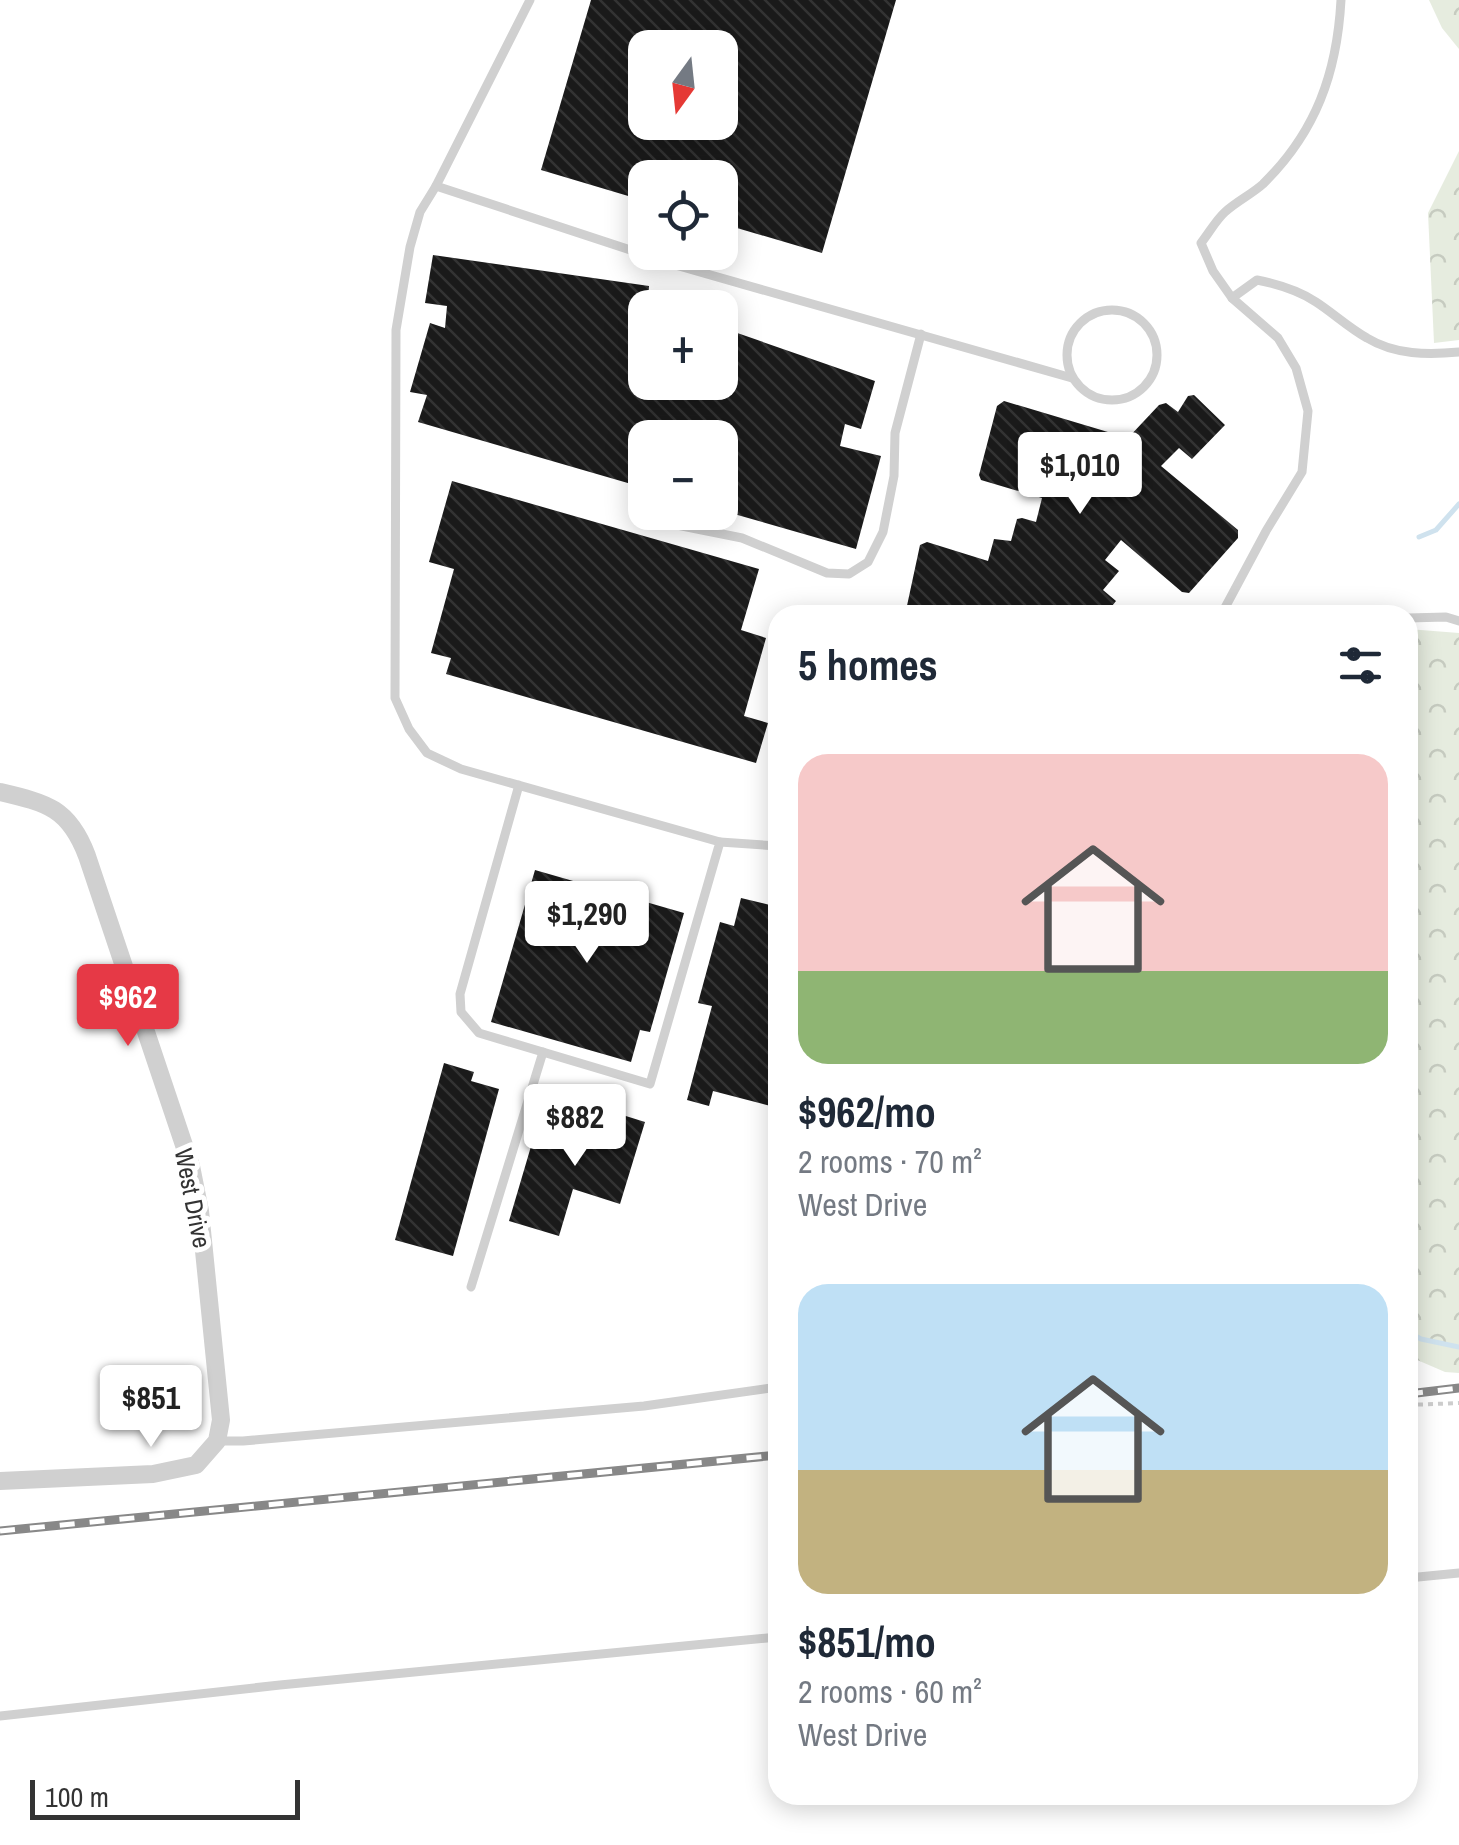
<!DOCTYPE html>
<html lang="en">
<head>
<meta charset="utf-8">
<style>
	body { margin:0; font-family:"Archivo Narrow",sans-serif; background:#f2f2f3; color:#1f2937; height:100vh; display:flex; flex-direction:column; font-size:38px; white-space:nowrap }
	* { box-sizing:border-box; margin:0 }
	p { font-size:32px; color:#747a83 }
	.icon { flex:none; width:55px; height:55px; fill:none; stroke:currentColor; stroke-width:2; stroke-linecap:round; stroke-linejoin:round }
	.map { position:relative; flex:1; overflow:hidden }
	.drawer { position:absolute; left:768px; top:605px; width:650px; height:1200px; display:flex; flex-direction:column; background:#fff; border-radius:30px; box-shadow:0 5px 25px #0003 }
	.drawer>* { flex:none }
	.needle { width:65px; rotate:195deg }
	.controls { position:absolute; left:628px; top:30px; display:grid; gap:20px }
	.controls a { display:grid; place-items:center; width:110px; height:110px; border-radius:20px; background:#fff; box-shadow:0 5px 25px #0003; font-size:50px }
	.scale { position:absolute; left:30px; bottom:25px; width:270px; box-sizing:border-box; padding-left:10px; border:5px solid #333; border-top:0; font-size:28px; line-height:35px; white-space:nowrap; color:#333; -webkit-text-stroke:8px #fff; paint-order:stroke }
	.price { position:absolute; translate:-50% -85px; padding:0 22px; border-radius:10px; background:#fff; color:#222; font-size:32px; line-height:65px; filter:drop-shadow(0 2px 5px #0008) }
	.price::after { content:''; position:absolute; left:50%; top:60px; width:30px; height:22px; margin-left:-15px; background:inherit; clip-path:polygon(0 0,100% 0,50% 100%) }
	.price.current { background:#e63946; color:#fff }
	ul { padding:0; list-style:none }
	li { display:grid; align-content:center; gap:20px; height:530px; padding:0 30px }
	li span { display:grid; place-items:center; height:310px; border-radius:30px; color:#555 }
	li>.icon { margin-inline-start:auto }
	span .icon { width:180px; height:180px; fill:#fffc; stroke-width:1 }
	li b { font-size:42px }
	h2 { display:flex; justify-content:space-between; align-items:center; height:120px; padding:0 30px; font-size:42px }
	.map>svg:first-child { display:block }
	.forest { fill:url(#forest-crowns) }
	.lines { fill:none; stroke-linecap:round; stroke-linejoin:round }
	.stream { stroke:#cfe2ee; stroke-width:5 }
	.building { fill:url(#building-back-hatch); fill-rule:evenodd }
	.path { stroke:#cdcdcd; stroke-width:4; stroke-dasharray:5 5; stroke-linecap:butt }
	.service { stroke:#d0d0d0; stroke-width:9 }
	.minor { stroke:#d0d0d0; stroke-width:18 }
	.rail-casing { stroke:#888; stroke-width:9 }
	.rail { stroke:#fff; stroke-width:5; stroke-dasharray:15; stroke-linecap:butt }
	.labels { text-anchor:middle; stroke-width:10; stroke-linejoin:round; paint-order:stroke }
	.street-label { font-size:25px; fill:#333; stroke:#fff }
</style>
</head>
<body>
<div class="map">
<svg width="1459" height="1845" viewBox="0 0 1459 1845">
	<defs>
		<pattern id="forest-crowns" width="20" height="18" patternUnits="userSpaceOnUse" patternTransform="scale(2.5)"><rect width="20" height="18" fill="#e6ecdf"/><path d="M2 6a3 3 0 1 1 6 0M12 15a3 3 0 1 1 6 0" fill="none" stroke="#c6cbc0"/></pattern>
		<pattern id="building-back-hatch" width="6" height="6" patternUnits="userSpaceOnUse" patternTransform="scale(2.5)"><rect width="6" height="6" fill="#1a1a1a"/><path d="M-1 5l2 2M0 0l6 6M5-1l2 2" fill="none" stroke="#333"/></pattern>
	</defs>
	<rect width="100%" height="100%" fill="#fff"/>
	<g class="forest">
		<path d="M 1429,0 L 1459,0 L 1459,49 L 1442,28 Z"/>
		<path d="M 1459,151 L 1459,340 L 1434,343 L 1428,213 Z"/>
		<path d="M 1408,629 L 1459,633 L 1459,1373 L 1445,1372 L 1408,1356 Z"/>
	</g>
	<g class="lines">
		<g class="stream">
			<path d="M 1419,537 L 1436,530 L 1459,504"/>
			<path d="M 1408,1332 L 1421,1339 L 1459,1347"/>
		</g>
	</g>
	<g class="building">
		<path d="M 591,0 L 896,0 L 822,253 L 720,223 L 720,178 L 645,178 L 645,201 L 541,170 ZM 645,48 L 720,48 L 720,122 L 645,122 Z"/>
		<path d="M 433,255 L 649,286 L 648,302 L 660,307 L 645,308 L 645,382 L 720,382 L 720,327 L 875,381 L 861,429 L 845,424 L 840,446 L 881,456 L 856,549 L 720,510 L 720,438 L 645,438 L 645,488 L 418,422 L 427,395 L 410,392 L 430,323 L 445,328 L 447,306 L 425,303 Z"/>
		<path d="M 1194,395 L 1225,425 L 1192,459 L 1179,448 L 1161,466 L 1238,530 L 1238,538 L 1189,593 L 1182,592 L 1121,540 L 1105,560 L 1119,571 L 1103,590 L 1116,601 L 1105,615 L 905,615 L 920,545 L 927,542 L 988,561 L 994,539 L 1011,541 L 1017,519 L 1022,518 L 1036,522 L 1042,498 L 981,480 L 979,475 L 997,406 L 1004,401 L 1128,438 L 1159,405 L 1166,403 L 1178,412 L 1188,396 Z"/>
		<path d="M 452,481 L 759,569 L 741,630 L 766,638 L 744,716 L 768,723 L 756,763 L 446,674 L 451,658 L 431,653 L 454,569 L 429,562 Z"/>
		<path d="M 535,870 L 684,913 L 650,1032 L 640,1030 L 631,1062 L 491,1022 Z"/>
		<path d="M 741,898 L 778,907 L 778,1108 L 713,1091 L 709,1106 L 687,1100 L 712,1006 L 698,1003 L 720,922 L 734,926 Z"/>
		<path d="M 444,1063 L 474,1072 L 471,1081 L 499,1089 L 453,1256 L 395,1240 Z"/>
		<path d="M 597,1107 L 645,1122 L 620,1204 L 573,1189 L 559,1236 L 509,1221 L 537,1126 L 587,1141 Z"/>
	</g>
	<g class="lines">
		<path class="path" d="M 1408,1405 L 1459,1403"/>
		<g class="service">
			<path d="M 436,186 L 679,266 L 1072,378"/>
			<path d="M 1232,298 L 1257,280 C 1277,284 1298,290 1316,302 C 1333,313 1349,328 1367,338 C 1395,355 1428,355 1459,352"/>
			<circle cx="1112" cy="355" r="45"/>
			<path d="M 672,524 L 742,538 L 827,573 L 849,574 L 868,562 L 883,532 L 894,476 L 895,433 L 921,334"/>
			<path d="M 1221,615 L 1266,531 L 1302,472 L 1308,411 L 1296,368 L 1278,338 L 1232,298 L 1213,271 L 1201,243 C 1209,233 1216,220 1225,212 C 1237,201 1252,194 1263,184 C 1316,132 1337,73 1341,0"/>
			<path d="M 1408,618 L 1446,617 L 1459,621"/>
			<path d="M 519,785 L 460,994 L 461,1012 L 479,1033 L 650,1084 L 720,842 L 461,769 L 427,753 L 409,729 L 395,698 L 396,330 L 410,247 L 420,212 L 436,186 L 530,0"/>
			<path d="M 720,842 L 778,846"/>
			<path d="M 471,1287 L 543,1052"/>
			<path d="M 218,1441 L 243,1441 L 644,1406 L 778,1387"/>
			<path d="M 1408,1578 L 1459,1573"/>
			<path d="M 0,1716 L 280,1685 L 778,1637"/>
		</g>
		<path class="minor" d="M 0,792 C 47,803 69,808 87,856 L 191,1166 L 200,1211 L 221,1420 L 217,1441 L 196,1465 L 153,1474 L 0,1481"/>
		<g class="rail-casing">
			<g id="rail">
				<path d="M 1408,1394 L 1459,1388"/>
				<path d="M 0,1531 L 778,1455"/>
			</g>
		</g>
		<use href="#rail" class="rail"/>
	</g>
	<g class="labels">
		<g class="street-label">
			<text transform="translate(193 1198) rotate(79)" y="9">West Drive</text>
		</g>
	</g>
</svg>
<div class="controls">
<a><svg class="needle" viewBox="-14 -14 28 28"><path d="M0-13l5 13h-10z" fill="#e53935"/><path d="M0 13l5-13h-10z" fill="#747a83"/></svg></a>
<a><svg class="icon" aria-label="locate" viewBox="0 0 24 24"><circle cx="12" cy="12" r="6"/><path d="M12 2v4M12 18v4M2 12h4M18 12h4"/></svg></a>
<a>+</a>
<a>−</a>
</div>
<div class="scale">100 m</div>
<b class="price" style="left:1080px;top:517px">$1,010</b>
<b class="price" style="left:587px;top:966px">$1,290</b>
<b class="price current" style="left:128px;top:1049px">$962</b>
<b class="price" style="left:575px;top:1169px">$882</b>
<b class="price" style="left:151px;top:1450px">$851</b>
<section class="drawer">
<h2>5 homes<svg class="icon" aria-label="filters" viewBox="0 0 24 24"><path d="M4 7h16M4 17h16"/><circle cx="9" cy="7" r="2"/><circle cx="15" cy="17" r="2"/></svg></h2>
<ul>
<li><span style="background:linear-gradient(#f6c9c9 70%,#8fb573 0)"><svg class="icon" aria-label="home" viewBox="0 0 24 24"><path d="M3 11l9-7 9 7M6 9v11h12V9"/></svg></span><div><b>$962/mo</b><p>2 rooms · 70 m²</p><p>West Drive</p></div></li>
<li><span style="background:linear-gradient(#bfe0f5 60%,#c2b280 0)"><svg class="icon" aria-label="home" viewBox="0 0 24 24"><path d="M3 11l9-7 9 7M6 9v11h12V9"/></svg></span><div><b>$851/mo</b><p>2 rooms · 60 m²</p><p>West Drive</p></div></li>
</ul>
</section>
</div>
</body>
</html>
